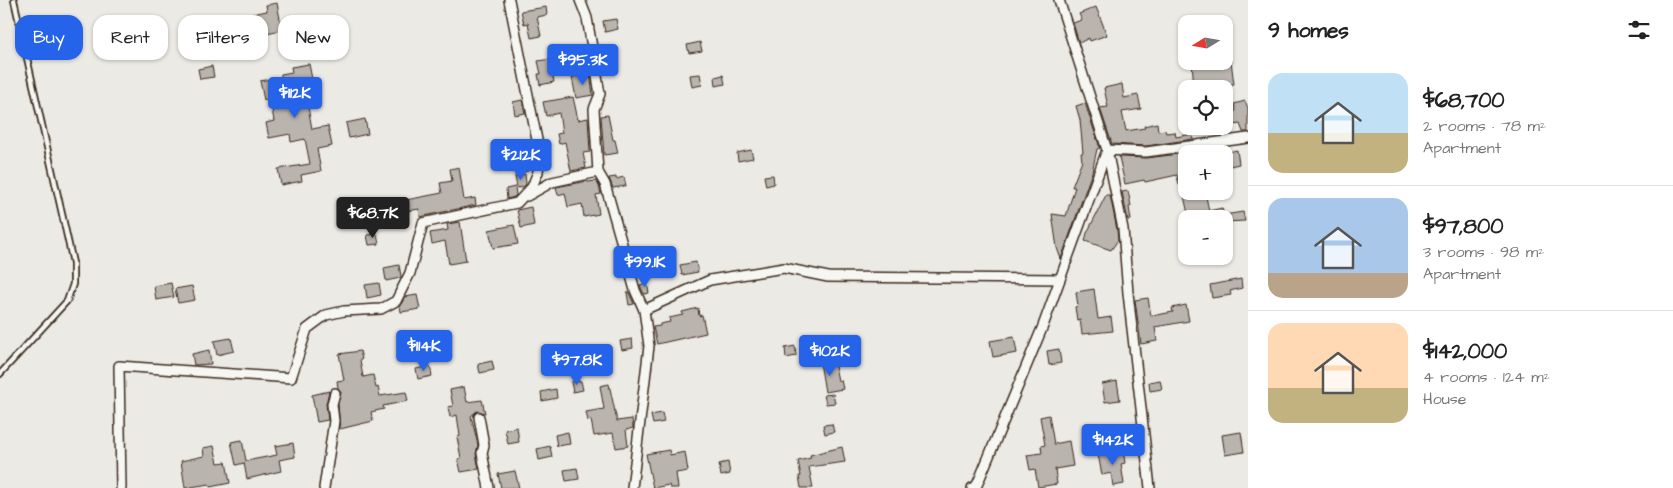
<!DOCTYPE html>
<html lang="en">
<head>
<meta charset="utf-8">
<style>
	body { margin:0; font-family:"Architects Daughter",sans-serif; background:#f2f2f2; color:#222; height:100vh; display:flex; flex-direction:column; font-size:19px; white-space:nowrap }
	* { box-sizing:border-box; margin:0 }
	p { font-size:16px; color:#767676 }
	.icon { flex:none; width:28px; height:28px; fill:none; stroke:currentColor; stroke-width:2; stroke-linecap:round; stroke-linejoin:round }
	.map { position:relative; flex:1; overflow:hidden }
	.panel { display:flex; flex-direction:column; background:#fff; width:425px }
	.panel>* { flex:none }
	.top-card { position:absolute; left:15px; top:15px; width:475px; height:45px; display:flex; gap:10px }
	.needle { width:32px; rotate:259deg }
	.controls { position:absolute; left:1178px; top:15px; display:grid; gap:10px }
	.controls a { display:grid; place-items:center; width:55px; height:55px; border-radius:10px; background:#fff; box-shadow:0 1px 4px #0004; font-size:25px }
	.price { position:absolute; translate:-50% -42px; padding:0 11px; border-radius:5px; background:#2563eb; color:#fff; font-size:16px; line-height:32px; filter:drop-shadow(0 1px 2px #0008) }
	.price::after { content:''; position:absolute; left:50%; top:30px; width:15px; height:11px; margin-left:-8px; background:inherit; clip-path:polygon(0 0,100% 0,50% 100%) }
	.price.active { background:#222; color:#fff }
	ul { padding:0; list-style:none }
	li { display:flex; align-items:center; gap:15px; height:125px; padding:0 20px }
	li+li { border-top:1px solid #e0e0e0 }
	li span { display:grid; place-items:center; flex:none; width:140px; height:100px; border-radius:15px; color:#555 }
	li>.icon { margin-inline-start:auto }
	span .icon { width:60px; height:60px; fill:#fffc; stroke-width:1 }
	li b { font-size:21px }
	h2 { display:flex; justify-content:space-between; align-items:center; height:60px; padding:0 20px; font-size:21px }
	.pill { padding:0 18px; border-radius:15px; background:#fff; box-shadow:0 1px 4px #0004; font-size:18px; line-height:45px }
	.pill.active { background:#2563eb; color:#fff }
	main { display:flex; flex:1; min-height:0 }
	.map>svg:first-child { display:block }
	.building { fill:#bab4ae; stroke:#3b2a1e }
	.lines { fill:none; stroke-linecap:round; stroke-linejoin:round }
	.lane-casing { stroke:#3b2a1e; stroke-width:8 }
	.street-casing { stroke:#3b2a1e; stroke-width:12 }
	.lane { stroke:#f6f6f2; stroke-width:4.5 }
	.street { stroke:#f6f6f2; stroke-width:9 }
</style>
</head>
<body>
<main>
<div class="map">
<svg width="1248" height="488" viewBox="0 0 1248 488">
	<rect width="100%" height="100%" fill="#ebeae5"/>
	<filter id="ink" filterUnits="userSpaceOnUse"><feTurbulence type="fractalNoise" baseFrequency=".02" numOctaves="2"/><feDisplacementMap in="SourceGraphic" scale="10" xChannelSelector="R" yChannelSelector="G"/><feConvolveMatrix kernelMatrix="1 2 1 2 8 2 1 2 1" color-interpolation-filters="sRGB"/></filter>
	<g filter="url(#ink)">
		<g class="building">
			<path d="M 277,3 L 282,30 L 256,35 L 252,14 L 267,11 L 266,5 Z"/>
			<path d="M 546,7 L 547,15 L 537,17 L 541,36 L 531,38 L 528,23 L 524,24 L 521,11 Z"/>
			<path d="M 1096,7 L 1107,35 L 1090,41 L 1089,38 L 1079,43 L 1073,23 L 1082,20 L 1079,14 Z"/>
			<path d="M 616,19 L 618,29 L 605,32 L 603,21 Z"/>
			<path d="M 330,24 L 332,33 L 320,36 L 321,44 L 303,47 L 302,42 L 288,45 L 285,33 Z"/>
			<path d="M 700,42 L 702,51 L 689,53 L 687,45 Z"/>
			<path d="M 571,56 L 573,67 L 552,71 L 554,82 L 540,85 L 538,74 L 541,74 L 538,61 Z"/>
			<path d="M 1200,61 L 1231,61 L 1234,84 L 1194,88 L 1192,62 Z"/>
			<path d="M 309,64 L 312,79 L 310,80 L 313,100 L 307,101 L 312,129 L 328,126 L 332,146 L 317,149 L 321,171 L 301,175 L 302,181 L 281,185 L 278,169 L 310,164 L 305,139 L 291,142 L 290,134 L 269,138 L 266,123 L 274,121 L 270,98 L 264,100 L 260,81 L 281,77 L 281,74 L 292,72 L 291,67 Z"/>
			<path d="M 212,66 L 214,77 L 200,79 L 198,69 Z"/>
			<path d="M 590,74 L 593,95 L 576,98 L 572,77 Z"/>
			<path d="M 700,74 L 702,85 L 692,87 L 690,75 Z"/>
			<path d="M 723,75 L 725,84 L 716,86 L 715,77 Z"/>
			<path d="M 1122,84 L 1124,98 L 1138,95 L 1141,109 L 1122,112 L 1126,131 L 1145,128 L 1144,126 L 1157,123 L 1158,131 L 1165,130 L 1166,133 L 1175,132 L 1176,137 L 1192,134 L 1193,139 L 1146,146 L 1112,144 L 1100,108 L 1108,107 L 1104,88 Z"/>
			<path d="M 573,97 L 578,120 L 588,118 L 590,152 L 583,153 L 586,168 L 571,171 L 565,142 L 559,144 L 557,134 L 562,133 L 559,113 L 546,116 L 543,102 Z"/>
			<path d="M 522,100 L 525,113 L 515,115 L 513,102 Z"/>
			<path d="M 1245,101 L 1248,108 L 1248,132 L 1243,132 L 1240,124 L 1226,126 L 1224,113 L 1236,111 L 1234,104 Z"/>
			<path d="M 1085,103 L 1100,148 L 1097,149 L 1092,172 L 1061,259 L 1057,248 L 1052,214 L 1066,216 L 1075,187 L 1072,187 L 1082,161 L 1081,153 L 1083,153 L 1080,120 L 1076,106 Z"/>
			<path d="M 608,115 L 613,140 L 615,140 L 618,153 L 604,155 L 601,116 Z"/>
			<path d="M 365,119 L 368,134 L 349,138 L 346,123 Z"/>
			<path d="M 524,146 L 528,171 L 519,172 L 514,148 Z"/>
			<path d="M 751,150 L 753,158 L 738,161 L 737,153 Z"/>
			<path d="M 1237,150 L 1239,164 L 1230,166 L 1228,152 Z"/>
			<path d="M 1195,152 L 1196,154 L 1186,154 L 1186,184 L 1179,185 L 1177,175 L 1145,182 L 1144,180 L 1125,184 L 1119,157 L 1147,158 Z"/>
			<path d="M 459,167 L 464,200 L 475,198 L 476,205 L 420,217 L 419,209 L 408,211 L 406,200 L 442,193 L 440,183 L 452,181 L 450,169 Z"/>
			<path d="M 525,174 L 526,184 L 523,187 L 517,188 L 515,176 Z"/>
			<path d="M 773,175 L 774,184 L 766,186 L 764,176 Z"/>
			<path d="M 616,177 L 616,179 L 624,177 L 626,186 L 613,188 L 609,178 Z"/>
			<path d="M 588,181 L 588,182 L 596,181 L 599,186 L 601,194 L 596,195 L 599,214 L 584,217 L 582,204 L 568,207 L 565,193 L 558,195 L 556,187 Z"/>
			<path d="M 515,187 L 516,195 L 514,197 L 507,199 L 506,189 Z"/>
			<path d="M 1128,191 L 1131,206 L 1129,207 L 1131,220 L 1128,220 L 1122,192 Z"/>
			<path d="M 1205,192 L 1209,211 L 1222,208 L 1224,215 L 1243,212 L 1245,221 L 1224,222 L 1224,219 L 1191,219 L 1191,214 L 1195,213 L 1188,214 L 1184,196 Z"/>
			<path d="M 1106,195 L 1110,195 L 1117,230 L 1118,240 L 1111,250 L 1085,241 L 1087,233 Z"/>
			<path d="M 531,207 L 534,225 L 521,228 L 517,210 Z"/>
			<path d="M 460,222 L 466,261 L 449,264 L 445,241 L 432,244 L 430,233 L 448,230 L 447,224 Z"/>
			<path d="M 514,225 L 518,244 L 493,248 L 489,230 Z"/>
			<path d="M 377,234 L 379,244 L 369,245 L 367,235 Z"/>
			<path d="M 696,262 L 698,272 L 682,275 L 680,265 Z"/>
			<path d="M 399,265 L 401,276 L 400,278 L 386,281 L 384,268 Z"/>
			<path d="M 1241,279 L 1242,288 L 1230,291 L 1231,295 L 1212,298 L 1210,285 Z"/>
			<path d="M 171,283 L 174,297 L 156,300 L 154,286 Z"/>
			<path d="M 379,283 L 381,295 L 367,298 L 365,285 Z"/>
			<path d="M 647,283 L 649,293 L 644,294 L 640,285 Z"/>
			<path d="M 192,286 L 195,300 L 178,303 L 175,289 Z"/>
			<path d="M 1094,289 L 1098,319 L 1111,317 L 1113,331 L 1082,334 L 1080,319 L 1077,320 L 1075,307 L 1078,306 L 1076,292 Z"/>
			<path d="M 629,292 L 629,293 L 634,304 L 629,305 L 627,293 Z"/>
			<path d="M 417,295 L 420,309 L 401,312 L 400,306 L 405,297 Z"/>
			<path d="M 1148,298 L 1151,316 L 1173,312 L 1172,308 L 1186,305 L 1189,321 L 1155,327 L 1157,341 L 1141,344 L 1135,300 Z"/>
			<path d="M 698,308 L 699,316 L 702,315 L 706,333 L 657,344 L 653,327 L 660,326 L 660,324 L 670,322 L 669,318 L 683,315 L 682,312 Z"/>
			<path d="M 421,335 L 424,349 L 406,352 L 404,338 Z"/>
			<path d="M 1014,337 L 1017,353 L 993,357 L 990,341 Z"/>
			<path d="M 231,338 L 234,351 L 217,355 L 214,341 Z"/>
			<path d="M 632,339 L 633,348 L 622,350 L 620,341 Z"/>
			<path d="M 795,346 L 796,356 L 786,358 L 785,348 Z"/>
			<path d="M 1059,349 L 1061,363 L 1049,365 L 1047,351 Z"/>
			<path d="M 209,350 L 211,364 L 194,365 L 192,354 Z"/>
			<path d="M 360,351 L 362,359 L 360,360 L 363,377 L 373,375 L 376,388 L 378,387 L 380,396 L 406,392 L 408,401 L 383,406 L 384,409 L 371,412 L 373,421 L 340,429 L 338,404 L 341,392 L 338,388 L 337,381 L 344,380 L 339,354 Z"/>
			<path d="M 832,360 L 833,366 L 835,366 L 838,381 L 841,380 L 843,389 L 825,392 L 820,362 Z"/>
			<path d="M 492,361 L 494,370 L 480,373 L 478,364 Z"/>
			<path d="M 430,366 L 432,376 L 418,379 L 416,369 Z"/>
			<path d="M 1160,380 L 1162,389 L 1150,391 L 1149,382 Z"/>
			<path d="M 581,381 L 583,390 L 573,392 L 571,382 Z"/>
			<path d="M 1117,381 L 1120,400 L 1105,402 L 1102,384 Z"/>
			<path d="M 609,384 L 617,421 L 632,419 L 633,428 L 626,430 L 628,446 L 616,448 L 613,433 L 594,436 L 591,420 L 588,421 L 586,412 L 604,409 L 600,386 Z"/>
			<path d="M 464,387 L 467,402 L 482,400 L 485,413 L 477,411 L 471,416 L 478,445 L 476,454 L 479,469 L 461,472 L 458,459 L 461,458 L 457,437 L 460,436 L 457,415 L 450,417 L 448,407 L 453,406 L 450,390 Z"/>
			<path d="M 556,389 L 557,398 L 542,401 L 541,392 Z"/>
			<path d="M 329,391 L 326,404 L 328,420 L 317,422 L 312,395 Z"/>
			<path d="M 833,394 L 835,403 L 826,404 L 824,395 Z"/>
			<path d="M 662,413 L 664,422 L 653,424 L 651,415 Z"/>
			<path d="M 1049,415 L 1054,444 L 1069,441 L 1073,466 L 1055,469 L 1057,484 L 1038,487 L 1035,469 L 1030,470 L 1027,455 L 1042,453 L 1041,446 L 1045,445 L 1040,417 Z"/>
			<path d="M 832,424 L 834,432 L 825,434 L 823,425 Z"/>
			<path d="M 517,427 L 519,442 L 508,444 L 505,430 Z"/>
			<path d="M 568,432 L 570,444 L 557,446 L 555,435 Z"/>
			<path d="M 1241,432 L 1244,452 L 1225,455 L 1222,435 Z"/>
			<path d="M 242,440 L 246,461 L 277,455 L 275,446 L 293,443 L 295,457 L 279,460 L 281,471 L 247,479 L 244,463 L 236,465 L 231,442 Z"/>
			<path d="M 214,446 L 218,463 L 226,462 L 230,483 L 210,487 L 209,484 L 185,488 L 181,461 L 204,456 L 203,448 Z"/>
			<path d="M 550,446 L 552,457 L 539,460 L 537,449 Z"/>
			<path d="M 842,447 L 845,462 L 809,467 L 813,488 L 801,488 L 799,476 L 801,476 L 798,461 L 811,458 L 810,455 Z"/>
			<path d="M 669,450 L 670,455 L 685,452 L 688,471 L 676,473 L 678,488 L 670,488 L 669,485 L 653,488 L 646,454 Z"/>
			<path d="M 1123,450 L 1125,463 L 1121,464 L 1124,484 L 1113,486 L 1111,473 L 1102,475 L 1098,454 Z"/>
			<path d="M 728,462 L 730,474 L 721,476 L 719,464 Z"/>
			<path d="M 577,468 L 579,479 L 566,481 L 564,470 Z"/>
			<path d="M 515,471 L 519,488 L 501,488 L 498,474 Z"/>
		</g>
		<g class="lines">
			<g class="lane-casing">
				<path id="lane" d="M 0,374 L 67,301 L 73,284 L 73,263 L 14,0"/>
			</g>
			<g class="street-casing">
				<g id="street">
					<path d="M 580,0 L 587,18 L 600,94 L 594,109 L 598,172 L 605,184 L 635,290 L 644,310 L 649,346 L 632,488"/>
					<path d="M 527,196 L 552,182 L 598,172"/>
					<path d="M 644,310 L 710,280 L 784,268 L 828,277 L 1060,279"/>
					<path d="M 479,417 L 484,445 L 482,453 L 489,488"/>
					<path d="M 121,488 L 119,366 L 291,378 L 307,329 L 326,315 L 344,311 L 381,309 L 396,301 L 410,273 L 423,223 L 517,203 L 532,187 L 538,172 L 540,155 L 509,0"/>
					<path d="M 324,488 L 334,421 L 332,404 L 335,393"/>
					<path d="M 972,488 L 977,485 L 1043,326 L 1107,150 L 1059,0"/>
					<path d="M 1150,488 L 1128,293 L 1123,229 L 1107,150 L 1146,152 L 1248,138"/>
				</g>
			</g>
			<use href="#lane" class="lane"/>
			<use href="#street" class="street"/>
		</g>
	</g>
</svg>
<div class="controls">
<a><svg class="needle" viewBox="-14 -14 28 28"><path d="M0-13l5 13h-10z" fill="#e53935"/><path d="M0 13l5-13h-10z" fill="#767676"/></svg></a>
<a><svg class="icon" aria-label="locate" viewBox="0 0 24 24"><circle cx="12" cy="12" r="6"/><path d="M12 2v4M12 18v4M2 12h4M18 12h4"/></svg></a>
<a>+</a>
<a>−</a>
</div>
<b class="price" style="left:583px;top:86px">$95.3K</b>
<b class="price" style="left:295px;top:119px">$112K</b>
<b class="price" style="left:521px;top:181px">$212K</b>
<b class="price active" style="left:373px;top:239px">$68.7K</b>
<b class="price" style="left:645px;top:288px">$99.1K</b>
<b class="price" style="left:424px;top:372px">$114K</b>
<b class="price" style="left:830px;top:377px">$102K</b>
<b class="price" style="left:577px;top:386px">$97.8K</b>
<b class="price" style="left:1113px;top:466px">$142K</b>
<div class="top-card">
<a class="pill active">Buy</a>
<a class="pill">Rent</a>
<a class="pill">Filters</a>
<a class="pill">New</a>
</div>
</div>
<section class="panel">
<h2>9 homes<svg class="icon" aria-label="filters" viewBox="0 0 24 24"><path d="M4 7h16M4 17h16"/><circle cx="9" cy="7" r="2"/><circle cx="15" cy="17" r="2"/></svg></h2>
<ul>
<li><span style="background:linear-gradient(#bfe0f5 60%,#c2b280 0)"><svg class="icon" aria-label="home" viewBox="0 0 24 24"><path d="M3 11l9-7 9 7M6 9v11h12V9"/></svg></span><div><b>$68,700</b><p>2 rooms · 78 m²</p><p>Apartment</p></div></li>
<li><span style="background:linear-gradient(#a9c7e8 75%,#b9a48a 0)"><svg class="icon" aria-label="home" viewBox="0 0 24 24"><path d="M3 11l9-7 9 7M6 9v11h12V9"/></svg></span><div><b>$97,800</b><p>3 rooms · 98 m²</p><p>Apartment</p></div></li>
<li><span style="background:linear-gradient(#ffd9b3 65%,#c2b280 0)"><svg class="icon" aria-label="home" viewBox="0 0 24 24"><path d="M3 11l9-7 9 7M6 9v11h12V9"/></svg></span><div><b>$142,000</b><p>4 rooms · 124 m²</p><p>House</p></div></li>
</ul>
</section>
</main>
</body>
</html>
